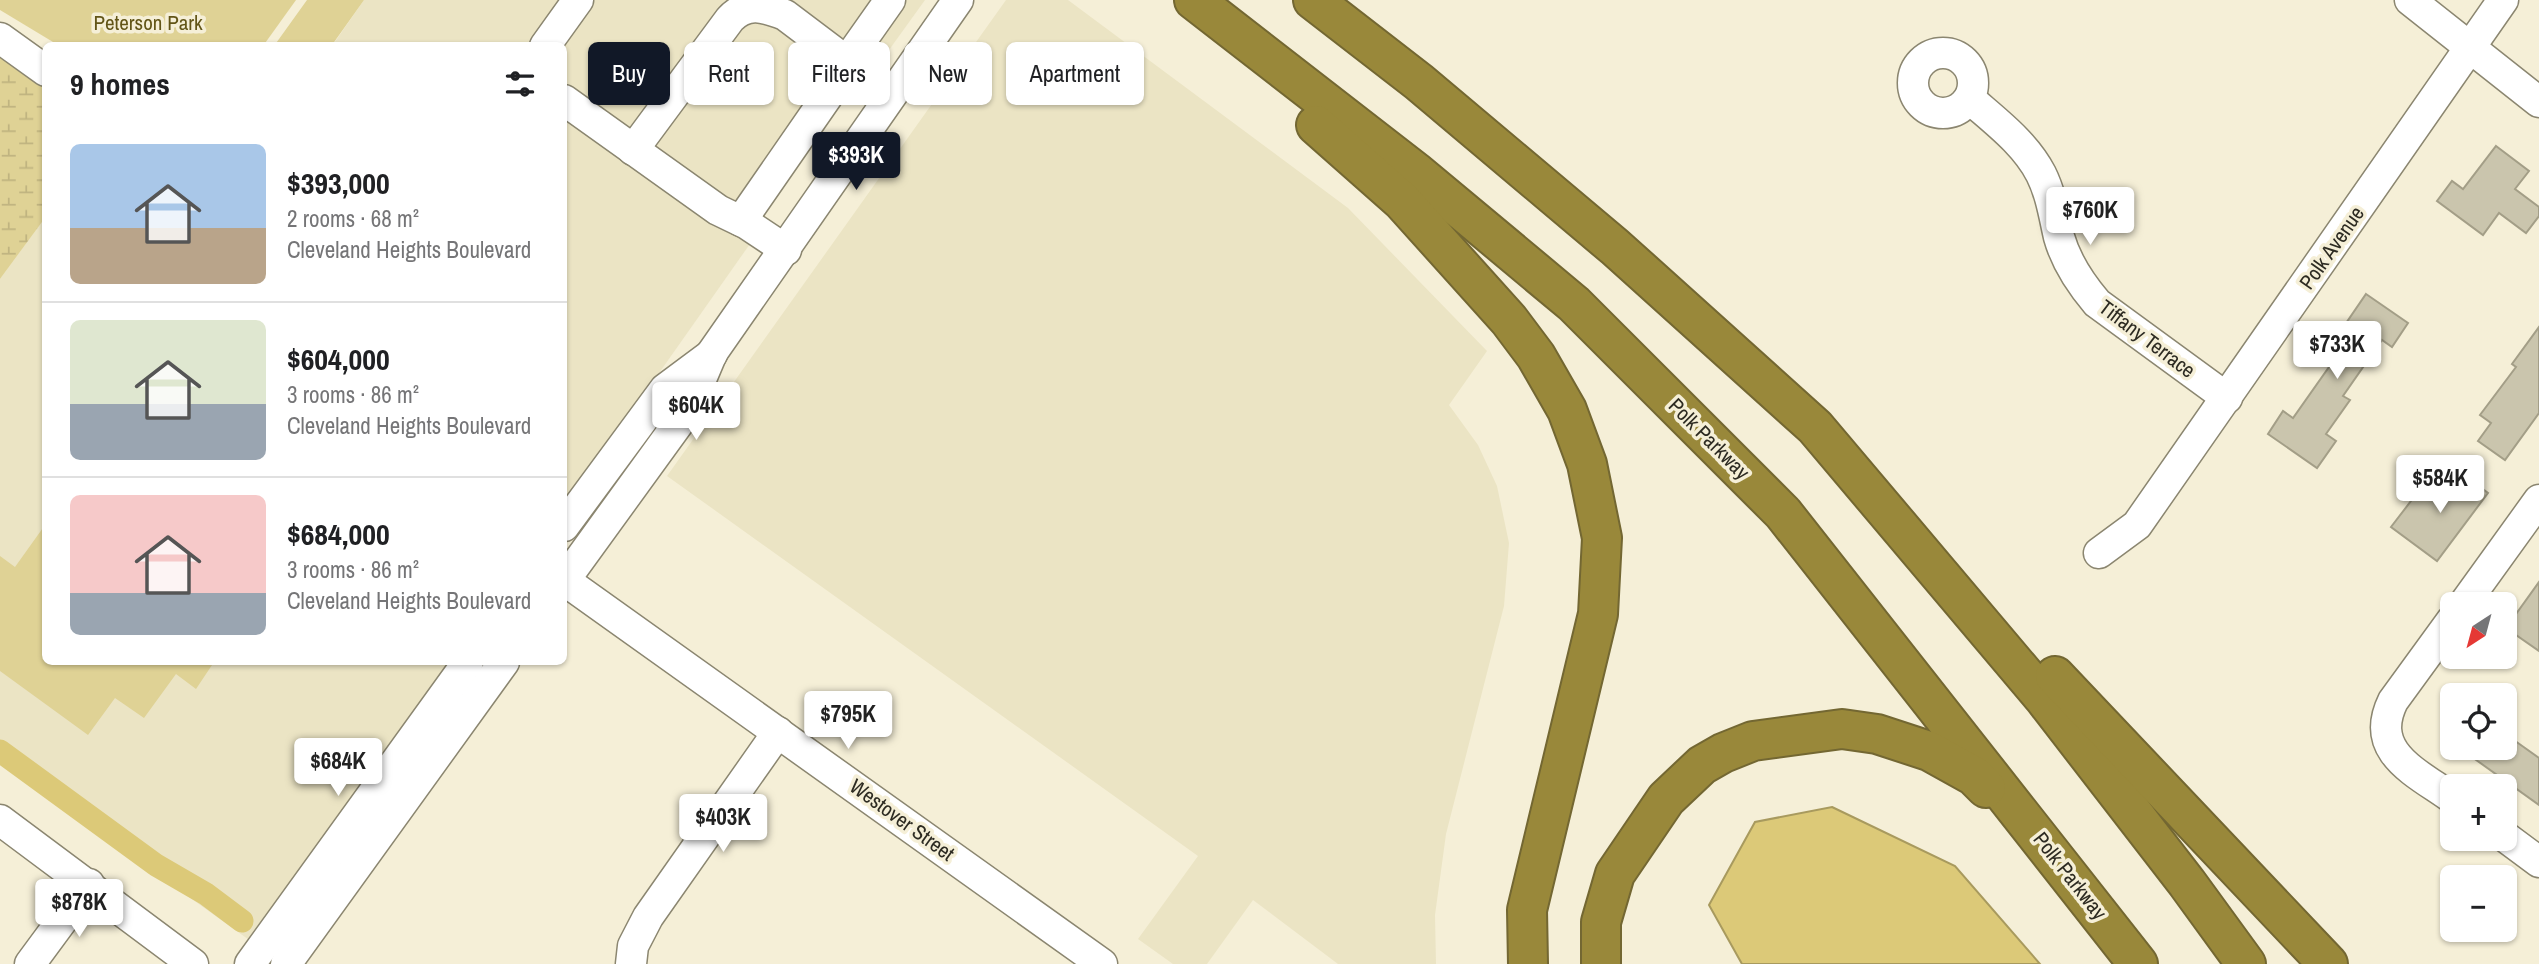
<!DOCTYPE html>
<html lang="en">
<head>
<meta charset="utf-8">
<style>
	body { margin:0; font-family:"Archivo Narrow",sans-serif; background:#f6f6f6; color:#202124; height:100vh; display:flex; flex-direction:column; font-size:26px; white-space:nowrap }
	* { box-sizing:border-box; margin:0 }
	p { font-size:23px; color:#757577 }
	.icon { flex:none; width:38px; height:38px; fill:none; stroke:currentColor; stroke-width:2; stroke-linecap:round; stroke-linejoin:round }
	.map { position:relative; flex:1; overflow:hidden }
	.side { position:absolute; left:42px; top:42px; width:525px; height:623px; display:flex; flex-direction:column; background:#fff; border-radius:10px; box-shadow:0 2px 5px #0004 }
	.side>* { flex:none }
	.banner { position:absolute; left:588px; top:42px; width:665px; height:63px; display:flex; gap:14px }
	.needle { width:46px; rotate:216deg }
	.fabs { position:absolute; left:2440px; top:592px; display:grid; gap:14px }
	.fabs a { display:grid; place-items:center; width:77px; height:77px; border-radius:10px; background:#fff; box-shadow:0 2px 5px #0004; font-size:35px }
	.price { position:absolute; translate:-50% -60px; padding:0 16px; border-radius:7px; background:#fff; color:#222; font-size:23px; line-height:46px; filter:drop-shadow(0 2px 4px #0008) }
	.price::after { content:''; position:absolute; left:50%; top:42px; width:21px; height:16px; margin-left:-10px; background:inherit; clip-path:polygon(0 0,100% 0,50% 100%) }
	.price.on { background:#111827; color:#fff }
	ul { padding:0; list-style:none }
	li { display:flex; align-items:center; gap:21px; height:175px; padding:0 28px }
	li+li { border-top:2px solid #e0e0e0 }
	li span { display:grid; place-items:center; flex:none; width:196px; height:140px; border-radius:10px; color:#555 }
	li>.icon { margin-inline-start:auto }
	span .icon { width:84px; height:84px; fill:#fffc; stroke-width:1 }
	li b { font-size:30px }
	h2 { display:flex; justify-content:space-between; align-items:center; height:84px; padding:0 28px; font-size:30px }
	.pill { padding:0 24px; border-radius:10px; background:#fff; box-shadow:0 2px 5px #0004; font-size:24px; line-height:63px }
	.pill.on { background:#111827; color:#fff }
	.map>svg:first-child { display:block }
	.built { fill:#ebe4c4 }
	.green { fill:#dfd295 }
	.wetland { fill:url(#wetland-marsh) }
	.water { fill:#dcc978; stroke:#a89a5e; stroke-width:2 }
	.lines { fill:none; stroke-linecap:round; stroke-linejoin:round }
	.canal { stroke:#dcc978; stroke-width:23 }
	.building { fill:#cac5ad; stroke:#a39e87; stroke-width:2 }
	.minor-casing { stroke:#8b8670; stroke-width:33 }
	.highway-casing { stroke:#736732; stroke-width:42 }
	.minor { stroke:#fff; stroke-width:30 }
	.highway { stroke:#99883a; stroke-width:38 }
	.labels { text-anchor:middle; stroke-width:7; stroke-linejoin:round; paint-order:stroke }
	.park-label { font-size:21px; fill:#625517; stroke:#f5efd7 }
	.street-label { font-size:21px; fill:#2d2b22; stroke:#f5efd7 }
</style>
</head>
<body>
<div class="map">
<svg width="2539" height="964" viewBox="0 0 2539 964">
	<defs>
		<pattern id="wetland-marsh" width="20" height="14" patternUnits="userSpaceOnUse" patternTransform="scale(1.75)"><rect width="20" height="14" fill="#dfd295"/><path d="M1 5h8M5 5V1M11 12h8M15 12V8" fill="none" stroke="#c0b480"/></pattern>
	</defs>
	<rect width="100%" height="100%" fill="#f5efd7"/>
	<g class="built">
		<path d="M 364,0 L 565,0 L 532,45 L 332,46 Z"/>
		<path d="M 591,0 L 734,0 L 631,134 L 564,85 L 564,46 Z"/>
		<path d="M 779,0 L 877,0 L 845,45 Z"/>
		<path d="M 903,0 L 925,0 L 876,68 L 863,58 Z"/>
		<path d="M 1006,0 L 1068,0 L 1348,208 L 1487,351 L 1449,405 L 1478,445 L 1497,486 L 1509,543 L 1504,606 L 1446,834 L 1435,915 L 1436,964 L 1338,964 L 1253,900 L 1207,964 L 1173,964 L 1138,939 L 1198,856 L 667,476 Z"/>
		<path d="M 761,19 L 778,25 L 833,66 L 738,206 L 649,147 L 743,21 Z"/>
		<path d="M 564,115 L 752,241 L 564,508 Z"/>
		<path d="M 45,218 L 46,662 L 455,662 L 252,942 L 0,762 L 0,279 Z"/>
	</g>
	<g class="green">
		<path d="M 0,0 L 296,0 L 263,46 L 58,45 L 0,10 Z"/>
		<path d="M 307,0 L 364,0 L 332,45 L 318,45 L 309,42 L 301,45 L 274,46 Z"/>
		<path d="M 45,525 L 46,662 L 214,662 L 196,689 L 176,674 L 144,718 L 115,698 L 88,735 L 0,671 L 0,556 L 15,567 Z"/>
	</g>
	<path class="wetland" d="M 0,54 L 46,87 L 45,218 L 0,279 Z"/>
	<path class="water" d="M 1832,807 L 1955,866 L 2040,964 L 1742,964 L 1709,905 L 1755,822 Z"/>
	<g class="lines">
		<path class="canal" d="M 0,751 L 156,865 L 206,894 L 242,921"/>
	</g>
	<g class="building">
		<path d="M 2496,146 L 2529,171 L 2515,189 L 2539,207 L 2539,216 L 2526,233 L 2499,213 L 2483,235 L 2437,201 L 2452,181 L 2463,189 Z"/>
		<path d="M 2366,294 L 2408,323 L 2392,347 L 2382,340 L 2343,396 L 2350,400 L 2326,434 L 2336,441 L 2317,468 L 2268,434 L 2283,411 L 2293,418 L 2336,357 L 2327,351 Z"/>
		<path d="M 2539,327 L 2539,413 L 2505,460 L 2478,441 L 2491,423 L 2480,415 L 2516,367 L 2512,364 Z"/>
		<path d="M 2456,469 L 2488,493 L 2437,561 L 2391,527 L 2421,488 L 2434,498 Z"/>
		<path d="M 2539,582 L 2539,651 L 2506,628 Z"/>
		<path d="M 2504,733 L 2539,758 L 2539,805 L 2458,747 L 2504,747 Z"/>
	</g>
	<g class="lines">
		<g class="minor-casing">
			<g id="minor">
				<path d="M 2410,0 L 2539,102"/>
				<path d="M 0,38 L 46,71"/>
				<path d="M 545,46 L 578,0"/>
				<circle cx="1943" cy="83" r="30"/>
				<path d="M 1970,99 C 1995,121 2025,143 2041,174 C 2051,194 2054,215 2059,237 C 2066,262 2080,283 2097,303 L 2227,398"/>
				<path d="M 564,100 L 718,210 L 747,224 L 786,250"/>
				<path d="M 633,150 L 730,19 C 747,1 764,7 785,15 L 891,95"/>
				<path d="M 741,221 L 840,78 L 847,61 L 890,0"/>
				<path d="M 564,526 L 665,389 L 712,354"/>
				<path d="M 2099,553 L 2137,525 L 2503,0"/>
				<path d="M 564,580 L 1102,964"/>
				<path d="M 564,581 L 688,410 L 712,353 L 958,0"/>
				<path d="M 2464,604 L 2539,500"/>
				<path d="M 2452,620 L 2393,701 C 2368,752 2416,772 2452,798"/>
				<path d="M 0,820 L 193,964"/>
				<path d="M 2504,836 L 2539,862"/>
				<path d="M 30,964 L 89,884"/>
				<path d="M 250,964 L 468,662"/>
				<path d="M 286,964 L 504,662"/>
				<path d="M 631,964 L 633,946 L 648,917 L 778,732"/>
			</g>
		</g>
		<g class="highway-casing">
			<g id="highway">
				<path d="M 1194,0 L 1417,173 L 1574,304 L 1783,513 L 2138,964"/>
				<path d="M 1313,0 L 1419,82 L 1615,247 L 1815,427 L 2044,698 L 2187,883 L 2246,964"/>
				<path d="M 1316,125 L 1402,201 L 1509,320 L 1536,356 L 1567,410 L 1587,464 L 1602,538 L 1598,614 L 1527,910 L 1528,964"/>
				<path d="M 2055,676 L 2328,964"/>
				<path d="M 1601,964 L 1601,922 L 1615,874 L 1666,799 L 1702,765 L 1723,753 L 1753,741 L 1842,729 L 1877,734 L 1929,751 L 1974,776 L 1986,788"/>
			</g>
		</g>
		<use href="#minor" class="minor"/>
		<use href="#highway" class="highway"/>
	</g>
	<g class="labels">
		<g class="park-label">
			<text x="148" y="30">Peterson Park</text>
		</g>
		<g class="street-label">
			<text transform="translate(2332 248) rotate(-55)" y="7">Polk Avenue</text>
			<text transform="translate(2147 339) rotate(37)" y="7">Tiffany Terrace</text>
			<text transform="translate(1709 439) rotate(45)" y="7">Polk Parkway</text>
			<text transform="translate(902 820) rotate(36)" y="7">Westover Street</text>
			<text transform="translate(2070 876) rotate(52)" y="7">Polk Parkway</text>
		</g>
	</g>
</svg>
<div class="fabs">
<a><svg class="needle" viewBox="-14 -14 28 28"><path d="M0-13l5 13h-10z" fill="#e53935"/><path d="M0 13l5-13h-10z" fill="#757577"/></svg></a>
<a><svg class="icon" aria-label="locate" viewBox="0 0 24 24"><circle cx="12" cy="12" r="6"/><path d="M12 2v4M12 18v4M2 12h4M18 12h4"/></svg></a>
<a>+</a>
<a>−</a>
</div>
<b class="price on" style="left:856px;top:192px">$393K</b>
<b class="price" style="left:2090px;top:247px">$760K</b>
<b class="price" style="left:2337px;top:381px">$733K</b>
<b class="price" style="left:696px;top:442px">$604K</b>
<b class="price" style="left:2440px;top:515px">$584K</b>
<b class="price" style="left:848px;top:751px">$795K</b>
<b class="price" style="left:338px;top:798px">$684K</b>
<b class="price" style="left:723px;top:854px">$403K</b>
<b class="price" style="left:79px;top:939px">$878K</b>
<div class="banner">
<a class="pill on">Buy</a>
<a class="pill">Rent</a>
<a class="pill">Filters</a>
<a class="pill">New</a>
<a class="pill">Apartment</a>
</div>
<section class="side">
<h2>9 homes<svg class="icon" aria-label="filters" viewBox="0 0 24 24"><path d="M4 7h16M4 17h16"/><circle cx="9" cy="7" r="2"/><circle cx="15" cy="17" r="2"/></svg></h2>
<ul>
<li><span style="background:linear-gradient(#a9c7e8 60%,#b9a48a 0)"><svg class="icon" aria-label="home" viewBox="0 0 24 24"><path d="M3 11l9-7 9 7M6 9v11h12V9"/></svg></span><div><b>$393,000</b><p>2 rooms · 68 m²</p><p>Cleveland Heights Boulevard</p></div></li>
<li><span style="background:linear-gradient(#dfe7d0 60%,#9aa5b1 0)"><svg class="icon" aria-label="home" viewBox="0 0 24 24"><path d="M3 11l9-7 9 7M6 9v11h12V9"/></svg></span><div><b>$604,000</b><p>3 rooms · 86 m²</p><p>Cleveland Heights Boulevard</p></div></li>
<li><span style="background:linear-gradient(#f6c9c9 70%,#9aa5b1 0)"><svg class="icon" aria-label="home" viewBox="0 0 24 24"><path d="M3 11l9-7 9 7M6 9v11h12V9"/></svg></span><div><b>$684,000</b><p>3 rooms · 86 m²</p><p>Cleveland Heights Boulevard</p></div></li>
</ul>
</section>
</div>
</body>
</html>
